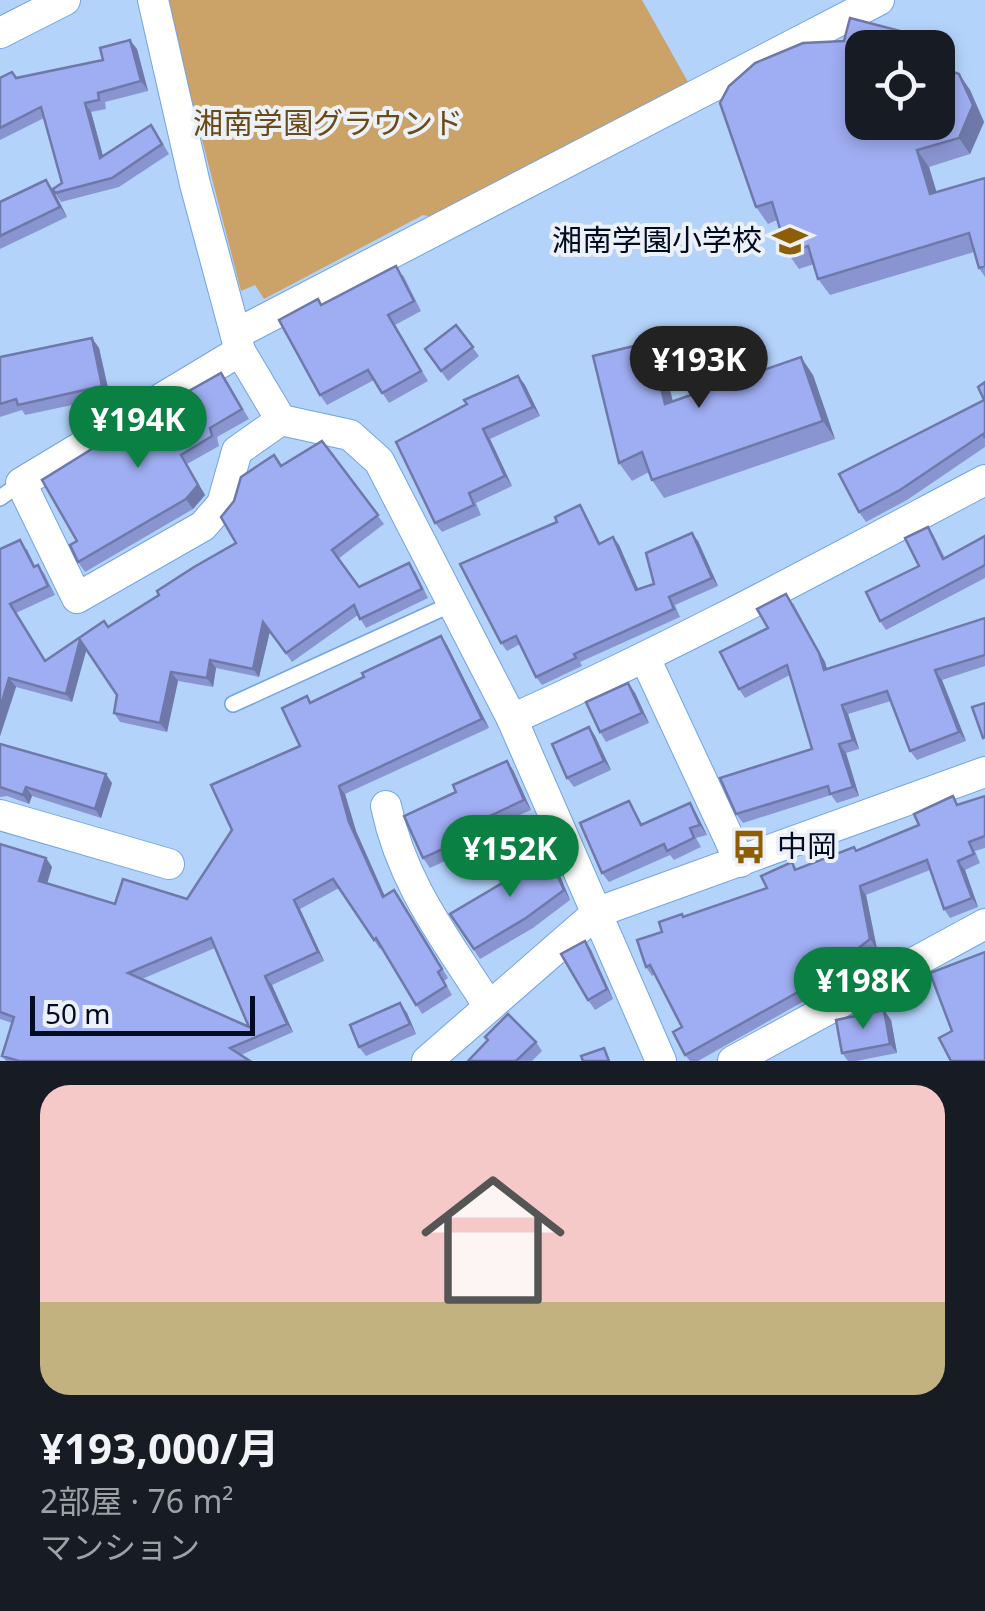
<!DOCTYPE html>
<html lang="ja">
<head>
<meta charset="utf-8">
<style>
	body { margin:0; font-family:"Noto Sans","Noto Sans JP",sans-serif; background:#242831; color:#f1f3f6; height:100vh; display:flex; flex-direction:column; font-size:38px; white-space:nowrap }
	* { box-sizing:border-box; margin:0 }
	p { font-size:32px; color:#9ea1a6 }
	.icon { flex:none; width:55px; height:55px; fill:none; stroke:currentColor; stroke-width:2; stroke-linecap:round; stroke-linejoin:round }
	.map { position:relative; height:1061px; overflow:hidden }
	.details { display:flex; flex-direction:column; background:#171b24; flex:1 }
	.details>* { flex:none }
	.controls { position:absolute; left:845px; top:30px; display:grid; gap:20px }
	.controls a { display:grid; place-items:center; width:110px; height:110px; border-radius:20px; background:#171b24; box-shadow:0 5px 15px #0003; font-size:50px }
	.scale { position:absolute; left:30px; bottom:25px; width:225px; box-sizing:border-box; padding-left:10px; border:5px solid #000c22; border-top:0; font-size:28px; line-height:35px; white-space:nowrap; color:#000c22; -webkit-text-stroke:8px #ecf1f8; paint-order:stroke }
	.price { position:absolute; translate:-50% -85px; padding:0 22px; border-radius:35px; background:#0b8043; color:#fff; font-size:32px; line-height:65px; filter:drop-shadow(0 2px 5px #0008) }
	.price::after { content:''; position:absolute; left:50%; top:60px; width:30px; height:22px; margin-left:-15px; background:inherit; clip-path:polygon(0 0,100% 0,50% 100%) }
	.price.active { background:#222; color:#fff }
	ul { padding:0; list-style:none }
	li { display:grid; align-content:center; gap:20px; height:530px; padding:0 40px }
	li span { display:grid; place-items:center; height:310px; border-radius:30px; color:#555 }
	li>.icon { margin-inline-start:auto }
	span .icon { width:180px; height:180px; fill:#fffc; stroke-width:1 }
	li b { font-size:42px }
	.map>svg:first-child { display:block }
	.green { fill:#cba268 }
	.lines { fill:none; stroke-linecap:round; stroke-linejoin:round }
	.service-casing { stroke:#72a4e3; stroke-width:18 }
	.minor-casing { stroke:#72a4e3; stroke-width:32 }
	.service { stroke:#fff; stroke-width:15 }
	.minor { stroke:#fff; stroke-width:30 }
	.wall { fill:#8995d0; fill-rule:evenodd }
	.shaded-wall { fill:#6f79a9 }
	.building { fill:#9fadf2; stroke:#6f79a9; stroke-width:2.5; fill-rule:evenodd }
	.labels { text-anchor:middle; stroke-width:8; stroke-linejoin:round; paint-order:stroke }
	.park-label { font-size:30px; fill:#6a4a17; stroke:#ecf1f8 }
	.poi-label { font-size:30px; fill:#000c22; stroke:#ecf1f8; text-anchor:end }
</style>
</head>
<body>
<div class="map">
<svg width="985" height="1061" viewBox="0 0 985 1061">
	<rect width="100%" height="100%" fill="#b4d3fb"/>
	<path class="green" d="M 166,0 L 642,0 L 688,82 L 443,219 L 423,215 L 264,299 L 255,285 L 241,291 Z"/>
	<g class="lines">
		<g class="service-casing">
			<g id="service">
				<path d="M 0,498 L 21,483"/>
				<path d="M 233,704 L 454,603"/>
			</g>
		</g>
		<g class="minor-casing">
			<g id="minor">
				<path d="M 153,0 L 195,184 L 240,351 L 281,420 L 350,435 L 379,461 L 512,719 L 661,1061"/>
				<path d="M 0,33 L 65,0"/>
				<path d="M 236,334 L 879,0"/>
				<path d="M 240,351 L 21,483 L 77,598 L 203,526 L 222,504 L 237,451 L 281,420"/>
				<path d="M 645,658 L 740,862"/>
				<path d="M 512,719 C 674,647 828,563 985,480"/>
				<path d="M 386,806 C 402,884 446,939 488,1005"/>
				<path d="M 0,815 L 169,864"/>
				<path d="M 427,1061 L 598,912 L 985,772"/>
				<path d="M 733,1061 L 985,924"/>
			</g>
		</g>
		<use href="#service" class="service"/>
		<use href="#minor" class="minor"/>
	</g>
	<g class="wall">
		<path d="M 137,49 L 148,91 L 105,102 L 106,109 L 91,112 L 103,156 L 157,134 L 169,154 L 119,187 L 61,202 L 55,193 L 67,217 L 0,249 L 0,202 L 54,192 L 62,183 L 44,118 L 0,140 L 0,78 L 12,72 L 17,78 L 103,60 Z"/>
		<path d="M 940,67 L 959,74 L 970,90 L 984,122 L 970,154 L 929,167 L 936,192 L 985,178 L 985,277 L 979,268 L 974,252 L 830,295 L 818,279 L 814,264 L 799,269 L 787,252 L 777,220 L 768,224 L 756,207 Z"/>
		<path d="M 403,275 L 421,311 L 395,325 L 428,381 L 389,403 L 374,380 L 327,405 L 320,395 L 322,305 Z"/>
		<path d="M 456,325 L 479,356 L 448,381 L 425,349 Z"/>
		<path d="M 650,342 L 662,360 L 673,401 L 813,375 L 835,439 L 664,498 L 652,480 L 649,472 L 632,481 L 619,463 Z"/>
		<path d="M 99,348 L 110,397 L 25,415 L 22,410 L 0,417 L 0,357 Z"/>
		<path d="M 221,373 L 249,419 L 217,437 L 219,446 L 187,464 L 205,495 L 193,509 L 85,572 L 78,562 L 77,541 L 172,413 Z"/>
		<path d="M 518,376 L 525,385 L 540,416 L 490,439 L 512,486 L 476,503 L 481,515 L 442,532 L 435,523 L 396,442 Z"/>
		<path d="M 985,382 L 985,447 L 907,500 L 866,522 L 859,512 L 984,400 Z"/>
		<path d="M 322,441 L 384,524 L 338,559 L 359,587 L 415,571 L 428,598 L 366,628 L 358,615 L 292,662 L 270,631 L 259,677 L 216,668 L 213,687 L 178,681 L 167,732 L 120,722 L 114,713 L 117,695 L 86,649 L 72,702 L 16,687 L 0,736 L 0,549 L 27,549 L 35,566 L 44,573 L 55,595 L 16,613 L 45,660 L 108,627 L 159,595 L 236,543 L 281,466 Z"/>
		<path d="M 585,513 L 600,543 L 613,537 L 619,545 L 638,589 L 654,584 L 698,541 L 718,586 L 675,605 L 680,617 L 580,662 L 582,666 L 542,685 L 536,677 L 520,644 L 507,651 L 501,643 Z"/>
		<path d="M 928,527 L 934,536 L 945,558 L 985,536 L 985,578 L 886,630 L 880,621 L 919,566 Z"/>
		<path d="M 793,603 L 825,662 L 827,669 L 985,618 L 985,666 L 942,680 L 966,741 L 917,760 L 910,751 L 891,701 L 848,714 L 859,749 L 846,753 L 859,796 L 837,803 L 831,795 L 743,823 L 736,814 L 812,749 L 790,675 L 745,698 L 739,689 L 768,628 Z"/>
		<path d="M 447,645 L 489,728 L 345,794 L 356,831 L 385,896 L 394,890 L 448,978 L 444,981 L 452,995 L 422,1014 L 382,947 L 380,949 L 339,888 L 300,909 L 324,961 L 272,985 L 293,1032 L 241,1055 L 250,1061 L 6,1061 L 2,1056 L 12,1023 L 0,1019 L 0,844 L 46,858 L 52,867 L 47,884 L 115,904 L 187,899 L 300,746 L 307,696 L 311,702 ZM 215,948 L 249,1027 L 142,979 Z"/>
		<path d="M 628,683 L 635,693 L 649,723 L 606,742 L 600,732 Z"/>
		<path d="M 589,727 L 595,736 L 611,770 L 574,787 L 567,778 Z"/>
		<path d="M 0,744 L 112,783 L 101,818 L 32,796 L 29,804 L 7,796 L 0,797 Z"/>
		<path d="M 513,770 L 531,810 L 471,837 L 475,847 L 430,868 L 423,858 Z"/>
		<path d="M 985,796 L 985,848 L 975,851 L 980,863 L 965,870 L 978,907 L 950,918 L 944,909 L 930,870 L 866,895 L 877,949 L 822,991 L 698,1061 L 690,1061 L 685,1055 L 682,1027 L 655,974 L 652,976 L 646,967 L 662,932 L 684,917 L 767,888 L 792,862 L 797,869 L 856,851 L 919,825 L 959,805 Z"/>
		<path d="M 629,801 L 642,824 L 690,803 L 696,813 L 707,835 L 696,838 L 701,847 L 674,860 L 670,855 L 609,882 L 602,873 Z"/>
		<path d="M 558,871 L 570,900 L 533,928 L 480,959 L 450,914 Z"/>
		<path d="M 585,941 L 591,950 L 613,999 L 595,1010 L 588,1000 Z"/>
		<path d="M 400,1003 L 407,1013 L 416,1034 L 366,1056 L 359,1047 Z"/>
		<path d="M 891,1020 L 897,1053 L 856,1061 L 848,1061 L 842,1053 Z"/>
		<path d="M 536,1042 L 542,1051 L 532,1061 L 468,1061 Z"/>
	</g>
	<g class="shaded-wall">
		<path d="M 130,40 L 137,49 L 148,91 L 141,81 Z"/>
		<path d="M 959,74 L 970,90 L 984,122 L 970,154 L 959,138 Z"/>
		<path d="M 85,103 L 91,112 L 106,167 L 100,158 Z"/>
		<path d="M 917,150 L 929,167 L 942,210 L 930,194 Z"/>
		<path d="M 46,180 L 53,190 L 67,217 L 60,207 Z"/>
		<path d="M 92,338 L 99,348 L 110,397 L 102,386 Z"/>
		<path d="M 650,342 L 662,360 L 678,422 L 665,404 Z"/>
		<path d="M 801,357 L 813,375 L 835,439 L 823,421 Z"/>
		<path d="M 518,376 L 525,385 L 540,416 L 533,407 Z"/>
		<path d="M 483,429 L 490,439 L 512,486 L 505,476 Z"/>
		<path d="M 181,455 L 205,495 L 193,509 L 186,499 Z"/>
		<path d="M 692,533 L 698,541 L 718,586 L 712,578 Z"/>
		<path d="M 613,537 L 619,545 L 642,598 L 636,590 Z"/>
		<path d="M 786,594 L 825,662 L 830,679 L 824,670 Z"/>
		<path d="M 263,622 L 270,631 L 259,677 L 253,669 Z"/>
		<path d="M 441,636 L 447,645 L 489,728 L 482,719 Z"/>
		<path d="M 80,640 L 87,648 L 72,702 L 66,694 Z"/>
		<path d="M 210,660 L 216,668 L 213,687 L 207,678 Z"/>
		<path d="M 935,670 L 942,680 L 966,741 L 959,732 Z"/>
		<path d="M 171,672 L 178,681 L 167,732 L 160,723 Z"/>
		<path d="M 9,678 L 16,687 L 0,736 L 0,708 Z"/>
		<path d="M 628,683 L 635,693 L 649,723 L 642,713 Z"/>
		<path d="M 842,705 L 848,714 L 859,749 L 853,740 Z"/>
		<path d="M 589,727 L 595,736 L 611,770 L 604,761 Z"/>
		<path d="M 839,744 L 846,753 L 859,796 L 853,787 Z"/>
		<path d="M 507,761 L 513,770 L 531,810 L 524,800 Z"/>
		<path d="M 106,774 L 112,783 L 101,818 L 95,809 Z"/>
		<path d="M 339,786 L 345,794 L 356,831 L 389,906 L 383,897 L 349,822 Z"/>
		<path d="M 26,787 L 32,796 L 29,804 L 23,795 Z"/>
		<path d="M 690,803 L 696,813 L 707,835 L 700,825 Z"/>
		<path d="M 46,858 L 52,867 L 45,890 L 39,881 Z"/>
		<path d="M 958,861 L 965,870 L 978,907 L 972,898 Z"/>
		<path d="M 551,862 L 558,871 L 570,900 L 564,890 Z"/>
		<path d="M 860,886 L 866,895 L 877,949 L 870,939 Z"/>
		<path d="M 294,900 L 300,909 L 324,961 L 318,952 Z"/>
		<path d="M 585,941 L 591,950 L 613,999 L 607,989 Z"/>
		<path d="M 265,976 L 272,985 L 293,1032 L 287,1024 Z"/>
		<path d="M 400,1003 L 407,1013 L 416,1034 L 410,1024 Z"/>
		<path d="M 884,1010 L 891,1020 L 897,1053 L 890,1044 Z"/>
	</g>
	<g class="building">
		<path d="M 850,18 L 912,34 L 924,48 L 862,48 L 862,122 L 938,122 L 938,64 L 940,67 L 959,74 L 973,105 L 959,138 L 917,150 L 930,194 L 985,178 L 985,266 L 979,268 L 969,233 L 818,279 L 808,246 L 787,252 L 772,202 L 756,207 L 720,103 L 729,86 L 755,63 L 803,43 L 844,41 Z"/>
		<path d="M 130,40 L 141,81 L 98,93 L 99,100 L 85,103 L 100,158 L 151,125 L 162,144 L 112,178 L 55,193 L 53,189 L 62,183 L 41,107 L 0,128 L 0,78 L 12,72 L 16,78 L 103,60 L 100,48 Z"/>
		<path d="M 46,180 L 60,207 L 0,236 L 0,202 Z"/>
		<path d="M 396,266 L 414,301 L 388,315 L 421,371 L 382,393 L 368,370 L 320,395 L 279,320 L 318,299 L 321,305 Z"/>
		<path d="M 456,325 L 473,347 L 441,371 L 425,349 Z"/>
		<path d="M 92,338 L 102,386 L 18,405 L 16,399 L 0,404 L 0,357 Z"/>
		<path d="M 650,342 L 665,404 L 801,357 L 823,421 L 652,480 L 642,452 L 619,463 L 593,356 Z"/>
		<path d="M 221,373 L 242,409 L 210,428 L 212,436 L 181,455 L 198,485 L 186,499 L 78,562 L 70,545 L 77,541 L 42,480 L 108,439 L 112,447 L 172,413 L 166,404 Z"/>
		<path d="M 518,376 L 533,407 L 483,429 L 505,476 L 469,493 L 474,505 L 435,523 L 396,442 L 467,404 L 464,400 Z"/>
		<path d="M 985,382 L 985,438 L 983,434 L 900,490 L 859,512 L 839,474 L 984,400 L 978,387 Z"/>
		<path d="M 322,441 L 378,515 L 332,550 L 359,587 L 409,563 L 422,589 L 360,619 L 354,605 L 286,653 L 263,622 L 253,669 L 210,660 L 207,678 L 171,672 L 160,723 L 114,713 L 117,695 L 80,640 L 66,694 L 9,678 L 0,708 L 0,549 L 20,540 L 34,567 L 38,565 L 48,586 L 10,604 L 45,661 L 104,621 L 108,627 L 159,595 L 157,591 L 194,567 L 236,543 L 221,517 L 234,501 L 241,477 L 274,455 L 281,466 Z"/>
		<path d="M 580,505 L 599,544 L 613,537 L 636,590 L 654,584 L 646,553 L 692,533 L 712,578 L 669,597 L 674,609 L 574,654 L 576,658 L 536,677 L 516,636 L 501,643 L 460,564 L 557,522 L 555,517 Z"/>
		<path d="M 928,527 L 943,559 L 985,536 L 985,565 L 880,621 L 866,592 L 919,566 L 905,538 Z"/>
		<path d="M 786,594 L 819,653 L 824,670 L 985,618 L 985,655 L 935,670 L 959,732 L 910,751 L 887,691 L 842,705 L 853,740 L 839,744 L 853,787 L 830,794 L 828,786 L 736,814 L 720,778 L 812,749 L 787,665 L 739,689 L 720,652 L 768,628 L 757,609 Z"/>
		<path d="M 441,636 L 482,719 L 339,786 L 349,822 L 383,897 L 394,890 L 442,969 L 438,972 L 446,986 L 416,1005 L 376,938 L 374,940 L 333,879 L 294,900 L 318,952 L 265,976 L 287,1024 L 230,1048 L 250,1061 L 19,1061 L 2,1056 L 14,1017 L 0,1012 L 0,844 L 46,858 L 39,881 L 115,904 L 123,879 L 187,899 L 232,830 L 211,785 L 300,746 L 282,708 L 307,696 L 310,703 L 364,677 L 362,673 ZM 211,938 L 249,1027 L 128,973 Z"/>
		<path d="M 628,683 L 642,713 L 600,732 L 586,702 Z"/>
		<path d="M 985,703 L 985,737 L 983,738 L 972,707 Z"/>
		<path d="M 589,727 L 604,761 L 567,778 L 552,744 Z"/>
		<path d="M 0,744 L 106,774 L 95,809 L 26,787 L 23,795 L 0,787 Z"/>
		<path d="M 507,761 L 524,800 L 464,828 L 469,837 L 423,858 L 404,816 L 456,792 L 453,785 Z"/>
		<path d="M 953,796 L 957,805 L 985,796 L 985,836 L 969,842 L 974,854 L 958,861 L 972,898 L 944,909 L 927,860 L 860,886 L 870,939 L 816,982 L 685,1055 L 673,1032 L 682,1027 L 650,965 L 646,967 L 637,940 L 662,932 L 659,922 L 682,914 L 683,917 L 767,888 L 761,876 L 792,862 L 795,870 L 854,847 L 856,851 L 919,825 L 914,814 Z"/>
		<path d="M 629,801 L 641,825 L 690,803 L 700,825 L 690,828 L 694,838 L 667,851 L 664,844 L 602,873 L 580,823 Z"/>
		<path d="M 539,846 L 551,862 L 564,890 L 526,918 L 474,949 L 450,914 L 516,875 L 510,867 Z"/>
		<path d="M 585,941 L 607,989 L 588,1000 L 561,954 Z"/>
		<path d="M 985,952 L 985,1061 L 951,1061 L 939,1038 L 952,1031 L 930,973 Z"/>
		<path d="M 400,1003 L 410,1024 L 359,1047 L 350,1025 Z"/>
		<path d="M 884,1010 L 890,1044 L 842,1053 L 836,1020 Z"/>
		<path d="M 508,1014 L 536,1042 L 516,1061 L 468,1061 L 488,1040 L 485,1037 Z"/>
		<path d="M 604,1048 L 609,1061 L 583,1061 L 581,1056 Z"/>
	</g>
	<defs>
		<g id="school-bare" transform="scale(2.7)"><path d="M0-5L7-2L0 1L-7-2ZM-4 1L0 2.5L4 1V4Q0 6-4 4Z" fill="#8d5e05" stroke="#ecf1f8" stroke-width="2.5" paint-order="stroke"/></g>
		<g id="bus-bare" transform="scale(2.7)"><path d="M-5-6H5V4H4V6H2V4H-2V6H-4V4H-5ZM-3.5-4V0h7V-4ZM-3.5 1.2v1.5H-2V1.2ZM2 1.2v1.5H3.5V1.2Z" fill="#8d5e05" stroke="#ecf1f8" stroke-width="2.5" paint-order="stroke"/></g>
	</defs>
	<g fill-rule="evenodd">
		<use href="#school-bare" x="790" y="241"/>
		<use href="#bus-bare" x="749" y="847"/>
	</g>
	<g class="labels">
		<g class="park-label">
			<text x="328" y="134">湘南学園グラウンド</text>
		</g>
		<g class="poi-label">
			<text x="762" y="251">湘南学園小学校</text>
			<text x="777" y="857" text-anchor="start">中岡</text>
		</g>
	</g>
</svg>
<div class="controls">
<a><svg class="icon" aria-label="locate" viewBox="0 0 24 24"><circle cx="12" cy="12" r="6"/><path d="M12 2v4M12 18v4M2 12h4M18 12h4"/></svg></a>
</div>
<div class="scale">50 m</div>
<b class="price active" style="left:699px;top:411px">¥193K</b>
<b class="price" style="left:138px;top:471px">¥194K</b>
<b class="price" style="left:510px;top:900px">¥152K</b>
<b class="price" style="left:863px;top:1032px">¥198K</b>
</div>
<section class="details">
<ul>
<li><span style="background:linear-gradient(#f6c9c9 70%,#c2b280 0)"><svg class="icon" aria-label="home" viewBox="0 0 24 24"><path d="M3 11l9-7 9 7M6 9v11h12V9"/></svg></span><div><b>¥193,000/月</b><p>2部屋 · 76 m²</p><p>マンション</p></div></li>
</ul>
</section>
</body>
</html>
